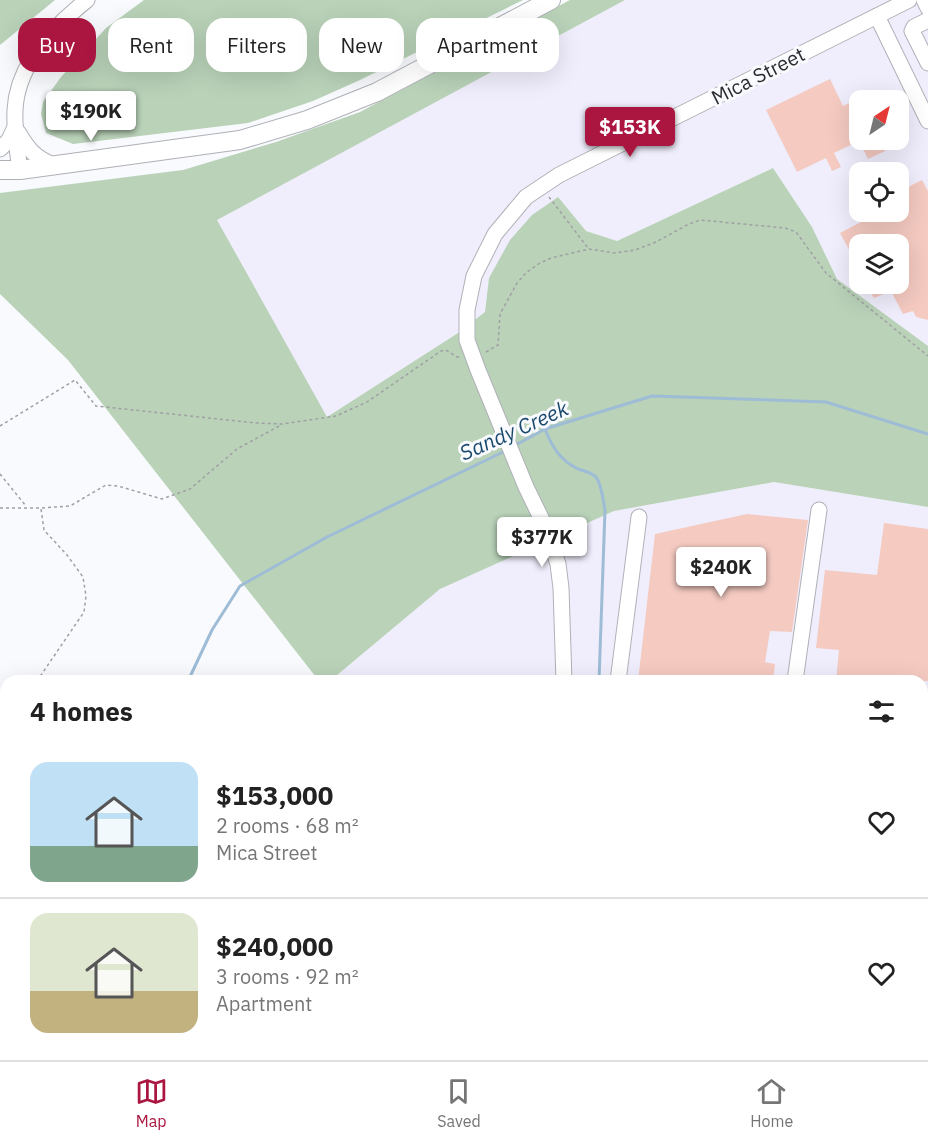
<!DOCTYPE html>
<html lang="en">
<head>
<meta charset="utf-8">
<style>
	body { margin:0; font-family:"IBM Plex Sans",sans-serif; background:#f2f2f2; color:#222; height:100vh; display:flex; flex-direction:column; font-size:22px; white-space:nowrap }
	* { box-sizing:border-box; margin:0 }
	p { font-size:20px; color:#767676 }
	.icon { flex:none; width:33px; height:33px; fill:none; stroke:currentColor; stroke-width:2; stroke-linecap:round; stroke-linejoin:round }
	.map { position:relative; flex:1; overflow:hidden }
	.sheet { position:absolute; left:0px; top:675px; width:928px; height:386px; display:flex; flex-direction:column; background:#fff; border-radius:18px 18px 0 0; box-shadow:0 6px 24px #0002 }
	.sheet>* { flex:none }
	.guide { position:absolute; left:18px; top:18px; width:600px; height:54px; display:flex; gap:12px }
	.needle { width:39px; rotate:35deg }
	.buttons { position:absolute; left:849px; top:90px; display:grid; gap:12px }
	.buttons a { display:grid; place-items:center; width:60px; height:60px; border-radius:12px; background:#fff; box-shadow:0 6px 24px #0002; font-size:30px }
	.price { position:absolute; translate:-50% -51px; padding:0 14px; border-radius:6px; background:#fff; color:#222; font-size:20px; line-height:39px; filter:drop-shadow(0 2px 3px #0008) }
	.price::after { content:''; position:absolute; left:50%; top:36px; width:18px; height:14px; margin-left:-9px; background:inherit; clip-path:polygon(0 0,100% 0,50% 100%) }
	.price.current { background:#ab1641; color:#fff }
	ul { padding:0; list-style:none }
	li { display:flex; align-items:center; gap:18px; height:150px; padding:0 30px }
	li+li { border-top:2px solid #e0e0e0 }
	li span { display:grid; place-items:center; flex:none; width:168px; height:120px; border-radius:18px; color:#555 }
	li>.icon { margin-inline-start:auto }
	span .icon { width:72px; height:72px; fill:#fffc; stroke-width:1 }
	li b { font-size:26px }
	h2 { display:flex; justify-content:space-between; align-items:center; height:72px; padding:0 30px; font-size:26px }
	.pill { padding:0 21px; border-radius:18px; background:#fff; box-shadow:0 6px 24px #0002; font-size:21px; line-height:54px }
	.pill.current { background:#ab1641; color:#fff }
	.menu { display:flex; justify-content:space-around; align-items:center; height:84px; border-top:2px solid #e0e0e0; background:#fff; font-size:16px; color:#767676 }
	.menu a { display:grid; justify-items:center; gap:3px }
	.menu .current { color:#ab1641 }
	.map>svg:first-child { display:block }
	.industrial { fill:#f0eefc; fill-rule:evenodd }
	.green { fill:#b9d2b8 }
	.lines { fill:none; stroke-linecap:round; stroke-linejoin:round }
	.stream { stroke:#9ebcd6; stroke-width:3 }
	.building { fill:#f4cac1 }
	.minor-casing { stroke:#afb1b7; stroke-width:17 }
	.major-casing { stroke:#afb1b7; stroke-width:20 }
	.path { stroke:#9fa0a3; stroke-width:1.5; stroke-dasharray:3 3; stroke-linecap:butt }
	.minor { stroke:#fff; stroke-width:15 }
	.major { stroke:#fff; stroke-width:18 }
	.labels { text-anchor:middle; stroke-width:6; stroke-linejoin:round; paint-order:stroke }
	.street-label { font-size:20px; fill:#2b2c2e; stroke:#f9fafe }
	.water-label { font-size:21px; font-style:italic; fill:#19496d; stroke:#f9fafe }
</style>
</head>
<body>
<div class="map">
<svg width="928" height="1060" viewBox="0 0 928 1060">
	<rect width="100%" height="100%" fill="#f9fafe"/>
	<g class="industrial">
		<path d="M 625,0 L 928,0 L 928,346 L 837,279 L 812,227 L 773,168 L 617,241 L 586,231 L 558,198 L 489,278 L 485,312 L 458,333 L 327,417 L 272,323 L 216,220 ZM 860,100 L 898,100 L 898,140 L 860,140 ZM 860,172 L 898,172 L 898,212 L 860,212 ZM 860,244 L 898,244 L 898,284 L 860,284 Z"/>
		<path d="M 774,482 L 928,507 L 928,1060 L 79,1060 L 81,1054 L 922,1054 L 922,681 L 330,681 L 440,589 L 614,511 Z"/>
	</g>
	<g class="green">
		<path d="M 0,0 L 55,0 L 0,45 Z"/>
		<path d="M 144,0 L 523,0 L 360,80 L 313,101 L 248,123 L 73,144 L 46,133 L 41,114 L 43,102 L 61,77 L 106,28 Z"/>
		<path d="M 570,0 L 625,0 L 217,220 L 327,417 L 458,333 L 485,312 L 489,278 L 510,240 L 532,215 L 558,197 L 586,231 L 617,241 L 773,168 L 812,227 L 837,279 L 928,346 L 928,507 L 774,482 L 614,511 L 440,589 L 330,681 L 319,681 L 68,360 L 0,294 L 0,193 L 183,170 L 276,142 L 360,112 Z"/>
	</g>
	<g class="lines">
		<g class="stream">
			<path d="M 545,429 C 552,447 560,460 578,469 C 584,471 591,472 596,477 C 602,485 603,500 605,510 L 599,681"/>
			<path d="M 514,446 L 545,429 L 652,396 L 826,402 L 928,434"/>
			<path d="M 188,681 L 212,630 L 240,586 L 327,537 L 505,451"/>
			<path d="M 0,876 L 6,867"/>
			<path d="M 850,1060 L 851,1054"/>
		</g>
	</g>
	<g class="building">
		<path d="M 830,79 L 843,106 L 860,98 L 860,140 L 880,140 L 885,151 L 868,159 L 859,141 L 834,153 L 841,167 L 832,171 L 826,158 L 797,172 L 766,110 Z"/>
		<path d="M 922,180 L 928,191 L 928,320 L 916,317 L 913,311 L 903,314 L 891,291 L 874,298 L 866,284 L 898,284 L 898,244 L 860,244 L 860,270 L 840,233 L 880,212 L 898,212 L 898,192 Z"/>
		<path d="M 747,514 L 808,520 L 792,632 L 770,631 L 765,662 L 775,664 L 773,681 L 638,681 L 655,534 Z"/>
		<path d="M 884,523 L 928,529 L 928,681 L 836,681 L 839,650 L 816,648 L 825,570 L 877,575 Z"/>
	</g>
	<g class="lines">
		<g class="minor-casing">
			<g id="minor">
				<path d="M 924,0 L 928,8"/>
				<path d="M 877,16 L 928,121"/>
				<path d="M 928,20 L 914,27 L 912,31 L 928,63"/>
				<path d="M 18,132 C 28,149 35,158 54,165"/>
				<path d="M 0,149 L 9,140 L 15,127"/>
				<path d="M 20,170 C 17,150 14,130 15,110 C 17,64 53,27 87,0"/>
				<path d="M 564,681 L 561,588 L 558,564 L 545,526 L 526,487 L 478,370 L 467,340 L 467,310 L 474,276 L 495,234 L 526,197 L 559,175 L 909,0"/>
				<path d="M 618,681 L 639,517"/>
				<path d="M 795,681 L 819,510"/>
				<path d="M 352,1054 L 354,1060"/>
				<path d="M 821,1054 L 825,1060"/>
				<path d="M 560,1060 L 560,1054"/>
				<path d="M 615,1060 L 616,1054"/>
			</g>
		</g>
		<g class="major-casing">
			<path id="major" d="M 0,170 L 20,170 L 240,140 L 307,120 L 377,92 L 551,0"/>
		</g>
		<g class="path">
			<path d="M 549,197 L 588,248"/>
			<path d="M 486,352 L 498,345 L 500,314 L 517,283 L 527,272 L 540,263 L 551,258 L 589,249 L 615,253 L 635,250 L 656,242 L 687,225 L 700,220 L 785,228 L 796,232 L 826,273 L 928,356"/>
			<path d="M 0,426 L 75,380 L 96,406 L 256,423 L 282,424 L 336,416 L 367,402 L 441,351 L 446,350 L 457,357 L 461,357"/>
			<path d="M 0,474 L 26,506"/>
			<path d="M 0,508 L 41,508 L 70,506 L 106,485 L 118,486 L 162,499 L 190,489 L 237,449 L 281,425"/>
			<path d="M 37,681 L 84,612 L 86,596 L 83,577 L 67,555 L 44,530 L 41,509"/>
			<path d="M 0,744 L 6,734"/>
		</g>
		<use href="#minor" class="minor"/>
		<use href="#major" class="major"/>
	</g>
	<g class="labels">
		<g class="street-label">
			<text transform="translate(758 76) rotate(-27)" y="7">Mica Street</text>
		</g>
		<g class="water-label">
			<text transform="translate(514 431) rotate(-24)" y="7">Sandy Creek</text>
		</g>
	</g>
</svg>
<div class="buttons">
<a><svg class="needle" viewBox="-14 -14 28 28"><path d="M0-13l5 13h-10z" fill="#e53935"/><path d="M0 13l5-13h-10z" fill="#767676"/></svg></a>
<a><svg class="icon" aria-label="locate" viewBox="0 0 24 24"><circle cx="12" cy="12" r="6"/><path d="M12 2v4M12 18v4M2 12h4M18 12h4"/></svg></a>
<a><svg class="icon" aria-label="layers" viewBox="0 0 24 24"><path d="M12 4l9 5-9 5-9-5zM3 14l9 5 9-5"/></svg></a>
</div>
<b class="price" style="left:91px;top:142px">$190K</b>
<b class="price current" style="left:630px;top:158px">$153K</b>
<b class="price" style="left:542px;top:568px">$377K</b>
<b class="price" style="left:721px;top:598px">$240K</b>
<div class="guide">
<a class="pill current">Buy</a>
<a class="pill">Rent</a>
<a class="pill">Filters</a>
<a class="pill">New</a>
<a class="pill">Apartment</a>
</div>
<section class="sheet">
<h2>4 homes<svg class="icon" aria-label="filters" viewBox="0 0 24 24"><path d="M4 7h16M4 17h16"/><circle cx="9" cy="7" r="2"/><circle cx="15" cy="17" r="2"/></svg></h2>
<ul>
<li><span style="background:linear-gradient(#bfe0f5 70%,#7fa58c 0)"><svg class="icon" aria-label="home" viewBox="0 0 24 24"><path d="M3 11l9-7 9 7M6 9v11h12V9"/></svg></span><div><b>$153,000</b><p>2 rooms · 68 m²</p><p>Mica Street</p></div><svg class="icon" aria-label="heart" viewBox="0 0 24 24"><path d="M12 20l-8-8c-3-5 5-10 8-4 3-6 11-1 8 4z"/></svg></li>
<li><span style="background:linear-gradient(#dfe7d0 65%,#c2b280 0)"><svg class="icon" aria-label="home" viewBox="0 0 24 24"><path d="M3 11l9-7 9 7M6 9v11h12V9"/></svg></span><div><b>$240,000</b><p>3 rooms · 92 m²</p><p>Apartment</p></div><svg class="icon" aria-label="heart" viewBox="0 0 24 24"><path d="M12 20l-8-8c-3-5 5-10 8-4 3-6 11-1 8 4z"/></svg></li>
</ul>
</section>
</div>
<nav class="menu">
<a class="current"><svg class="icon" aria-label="map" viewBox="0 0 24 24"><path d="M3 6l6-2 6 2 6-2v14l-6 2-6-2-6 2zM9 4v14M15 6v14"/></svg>Map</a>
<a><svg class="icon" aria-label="saved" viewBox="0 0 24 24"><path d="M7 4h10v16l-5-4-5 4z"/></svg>Saved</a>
<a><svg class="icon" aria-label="home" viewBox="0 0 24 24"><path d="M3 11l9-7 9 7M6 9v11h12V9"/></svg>Home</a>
</nav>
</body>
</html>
